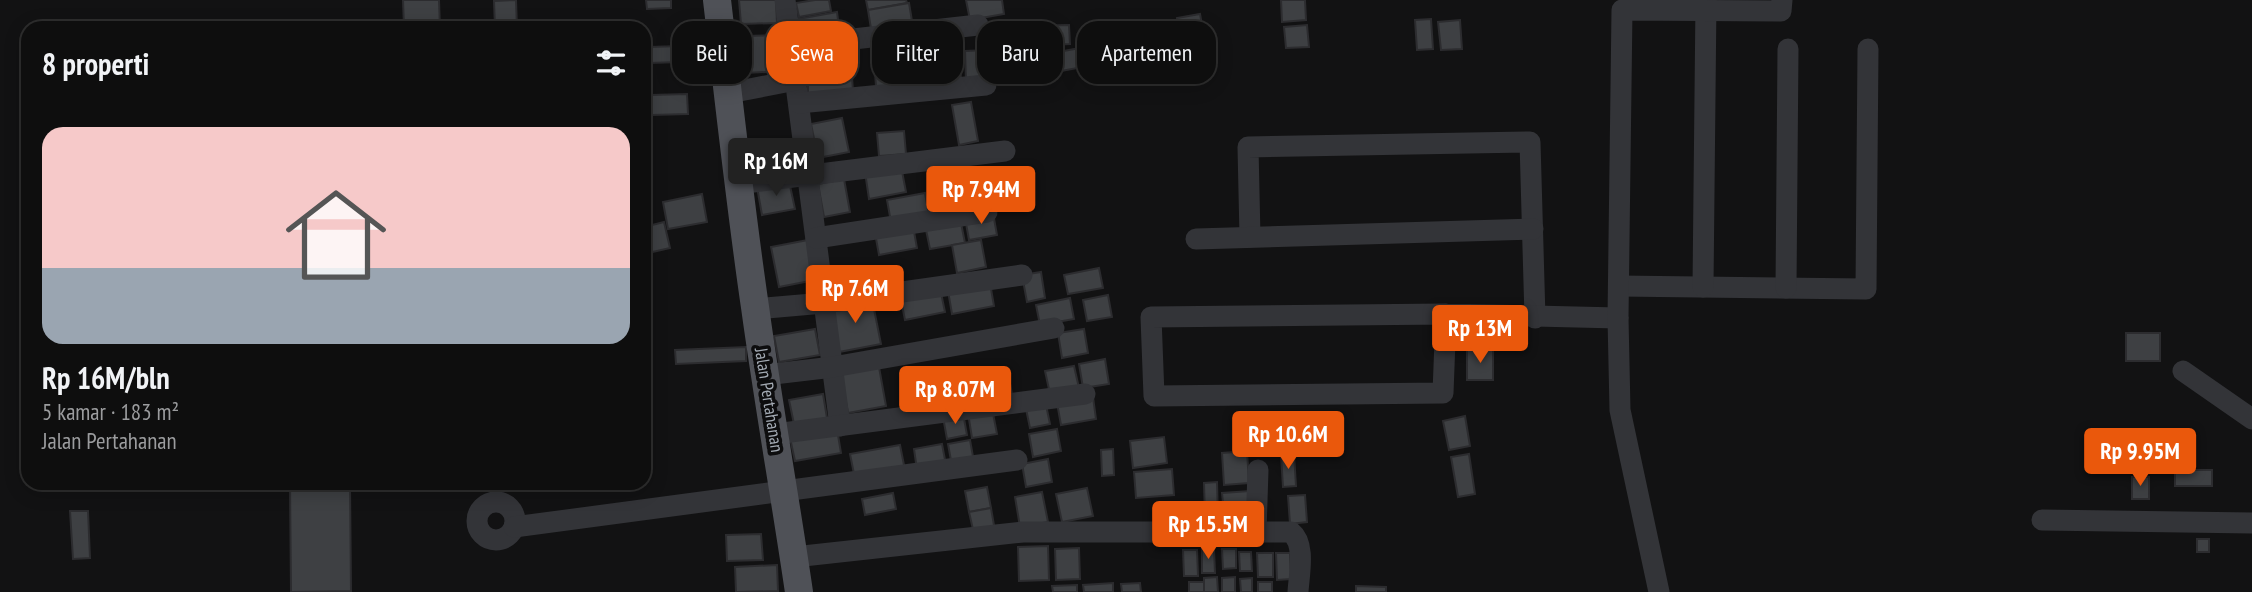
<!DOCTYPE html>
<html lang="id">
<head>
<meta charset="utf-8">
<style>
	body { margin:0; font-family:"PT Sans Narrow",sans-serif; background:#1c1c1c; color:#f1f3f6; height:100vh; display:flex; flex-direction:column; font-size:26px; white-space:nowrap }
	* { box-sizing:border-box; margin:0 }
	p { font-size:23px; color:#9b9c9e }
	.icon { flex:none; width:38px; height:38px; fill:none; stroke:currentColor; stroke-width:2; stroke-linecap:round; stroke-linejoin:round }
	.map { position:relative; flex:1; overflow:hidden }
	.drawer { position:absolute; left:21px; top:21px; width:630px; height:469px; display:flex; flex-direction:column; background:#0e0e0e; border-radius:21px; box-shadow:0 4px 18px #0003,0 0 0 2px #2e2e2e }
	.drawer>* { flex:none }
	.guide { position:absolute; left:672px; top:21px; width:665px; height:63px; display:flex; gap:14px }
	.price { position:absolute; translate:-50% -60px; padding:0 16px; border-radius:7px; background:#ea580c; color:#fff; font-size:23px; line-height:46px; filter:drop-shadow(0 2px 4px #0008) }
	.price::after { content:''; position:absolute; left:50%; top:42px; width:21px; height:16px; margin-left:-10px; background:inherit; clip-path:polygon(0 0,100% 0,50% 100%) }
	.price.active { background:#222; color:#fff }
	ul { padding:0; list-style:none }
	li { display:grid; align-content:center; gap:14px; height:371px; padding:0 21px }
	li span { display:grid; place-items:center; height:217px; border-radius:21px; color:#555 }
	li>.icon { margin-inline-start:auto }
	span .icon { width:126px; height:126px; fill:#fffc; stroke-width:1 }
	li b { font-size:30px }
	h2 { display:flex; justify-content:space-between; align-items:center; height:84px; padding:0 21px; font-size:30px }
	.pill { padding:0 24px; border-radius:21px; background:#0e0e0e; box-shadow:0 4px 18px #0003,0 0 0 2px #2e2e2e; font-size:24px; line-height:63px }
	.pill.active { background:#ea580c; color:#fff }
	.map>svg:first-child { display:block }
	.building { fill:#3e4043; stroke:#2c2c2f; stroke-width:2 }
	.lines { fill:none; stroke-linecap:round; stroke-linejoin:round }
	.minor { stroke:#333438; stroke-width:21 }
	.major { stroke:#4f5157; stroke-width:28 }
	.labels { text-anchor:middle; stroke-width:7; stroke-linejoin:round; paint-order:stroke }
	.street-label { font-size:18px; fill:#a3aab3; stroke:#0d0d0e }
</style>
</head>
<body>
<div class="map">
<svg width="2252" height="592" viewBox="0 0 2252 592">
	<rect width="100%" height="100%" fill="#121213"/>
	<g class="building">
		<path d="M 403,0 L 439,0 L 440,28 L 404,28 Z"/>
		<path d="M 516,0 L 517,28 L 495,28 L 494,1 Z"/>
		<path d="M 646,0 L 671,0 L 671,8 L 647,9 Z"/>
		<path d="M 739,0 L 776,0 L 777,23 L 741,24 Z"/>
		<path d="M 815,0 L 829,0 L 831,11 L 799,17 L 796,3 Z"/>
		<path d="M 866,0 L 906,0 L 907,3 L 868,10 Z"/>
		<path d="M 966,0 L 1002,0 L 1004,14 L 970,20 Z"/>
		<path d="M 1281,0 L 1305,0 L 1306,20 L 1282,22 Z"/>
		<path d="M 909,3 L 913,27 L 872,35 L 868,10 Z"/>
		<path d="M 837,12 L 840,35 L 802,42 L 798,19 Z"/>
		<path d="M 1200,14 L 1203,30 L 1180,35 L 1177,18 Z"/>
		<path d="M 1431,19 L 1433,49 L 1417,50 L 1415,20 Z"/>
		<path d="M 1460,20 L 1462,49 L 1441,50 L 1438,22 Z"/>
		<path d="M 1069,25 L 1070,44 L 1025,46 L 1024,26 Z"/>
		<path d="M 1307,25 L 1309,47 L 1286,48 L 1284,27 Z"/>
		<path d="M 1015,27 L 1016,53 L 993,54 L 992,28 Z"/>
		<path d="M 1199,34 L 1203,59 L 1185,62 L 1181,37 Z"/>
		<path d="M 786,35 L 787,71 L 745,73 L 744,36 Z"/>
		<path d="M 1137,37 L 1141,63 L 1102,69 L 1098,44 Z"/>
		<path d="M 936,43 L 937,60 L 902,61 L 901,45 Z"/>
		<path d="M 680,46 L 681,62 L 649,63 L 649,47 Z"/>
		<path d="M 1080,48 L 1083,67 L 1050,73 L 1047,54 Z"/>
		<path d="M 988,50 L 989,81 L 966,82 L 965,51 Z"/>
		<path d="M 837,52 L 838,70 L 801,72 L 800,54 Z"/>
		<path d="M 944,60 L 960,60 L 961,83 L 945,84 Z"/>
		<path d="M 934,66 L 935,83 L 913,84 L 912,67 Z"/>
		<path d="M 903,71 L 904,86 L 876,87 L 875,72 Z"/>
		<path d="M 852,77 L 853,91 L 808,93 L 808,78 Z"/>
		<path d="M 687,94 L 688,114 L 652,115 L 651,95 Z"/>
		<path d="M 971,102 L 978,141 L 959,145 L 952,105 Z"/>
		<path d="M 842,118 L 849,152 L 818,158 L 811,124 Z"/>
		<path d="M 904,131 L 906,154 L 879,156 L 877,133 Z"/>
		<path d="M 901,166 L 906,192 L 869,199 L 865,172 Z"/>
		<path d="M 844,179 L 850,212 L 824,217 L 818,184 Z"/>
		<path d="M 789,181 L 795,209 L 762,215 L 757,187 Z"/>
		<path d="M 986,183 L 990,206 L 960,212 L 956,189 Z"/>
		<path d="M 925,193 L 929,215 L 891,222 L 887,200 Z"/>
		<path d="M 702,194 L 707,222 L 668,229 L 663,202 Z"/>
		<path d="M 993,213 L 997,235 L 969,240 L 965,218 Z"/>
		<path d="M 960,218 L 965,243 L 930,249 L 925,225 Z"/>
		<path d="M 664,222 L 670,248 L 644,254 L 644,227 Z"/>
		<path d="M 913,226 L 917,248 L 879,255 L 875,233 Z"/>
		<path d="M 808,240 L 815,280 L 779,287 L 771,247 Z"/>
		<path d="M 981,240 L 986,267 L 957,273 L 952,245 Z"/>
		<path d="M 1099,268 L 1103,288 L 1068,294 L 1064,275 Z"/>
		<path d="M 1041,272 L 1045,298 L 1027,302 L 1022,275 Z"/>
		<path d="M 990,283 L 994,306 L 952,314 L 948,291 Z"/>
		<path d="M 940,288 L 945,312 L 905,320 L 900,295 Z"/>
		<path d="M 1108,295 L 1112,317 L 1087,321 L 1083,300 Z"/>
		<path d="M 1070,298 L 1074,319 L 1040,325 L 1036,305 Z"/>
		<path d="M 872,299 L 881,344 L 839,352 L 830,306 Z"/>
		<path d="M 815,329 L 820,355 L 779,362 L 774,336 Z"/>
		<path d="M 1084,329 L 1088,353 L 1062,358 L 1058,333 Z"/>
		<rect x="2126" y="333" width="34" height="28"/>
		<path d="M 746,347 L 746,361 L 676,364 L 675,350 Z"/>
		<path d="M 1467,349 L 1493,350 L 1493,380 L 1467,380 Z"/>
		<path d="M 1105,359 L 1109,384 L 1083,388 L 1079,364 Z"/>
		<path d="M 1074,366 L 1079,388 L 1050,394 L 1045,371 Z"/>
		<path d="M 879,367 L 886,406 L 848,413 L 841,374 Z"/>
		<path d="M 1007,368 L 1012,394 L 968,402 L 963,376 Z"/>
		<path d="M 956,376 L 961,400 L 916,408 L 911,384 Z"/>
		<path d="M 823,394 L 827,418 L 794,424 L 789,400 Z"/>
		<path d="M 1093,397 L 1096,419 L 1061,425 L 1057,403 Z"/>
		<path d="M 1046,405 L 1050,424 L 1030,428 L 1026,409 Z"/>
		<path d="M 992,408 L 997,434 L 972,438 L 968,413 Z"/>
		<path d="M 963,413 L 967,435 L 947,439 L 943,417 Z"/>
		<path d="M 1465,416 L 1470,446 L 1449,450 L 1443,421 Z"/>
		<path d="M 837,429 L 841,453 L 795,461 L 790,438 Z"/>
		<path d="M 1057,429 L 1061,451 L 1033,457 L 1029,434 Z"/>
		<path d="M 1164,437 L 1167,463 L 1133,468 L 1130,441 Z"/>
		<path d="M 970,440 L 974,462 L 952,466 L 948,444 Z"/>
		<path d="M 942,444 L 946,465 L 917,470 L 914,449 Z"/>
		<path d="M 900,445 L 905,470 L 855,479 L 850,454 Z"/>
		<path d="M 1113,449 L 1114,475 L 1102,476 L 1101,450 Z"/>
		<path d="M 1247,451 L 1249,483 L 1224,485 L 1222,453 Z"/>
		<path d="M 1294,454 L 1296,486 L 1283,487 L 1281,455 Z"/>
		<path d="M 1469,454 L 1475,494 L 1458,497 L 1451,457 Z"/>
		<path d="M 1048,459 L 1052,482 L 1026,487 L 1022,464 Z"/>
		<path d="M 1172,469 L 1174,495 L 1136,498 L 1134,472 Z"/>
		<rect x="2175" y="470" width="37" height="16"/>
		<rect x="2132" y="477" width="17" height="22"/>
		<path d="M 1217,482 L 1218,517 L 1205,517 L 1204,483 Z"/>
		<path d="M 290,483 L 350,483 L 351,591 L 291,592 Z"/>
		<path d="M 987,487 L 991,508 L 969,512 L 965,491 Z"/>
		<path d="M 1087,488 L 1093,516 L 1062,522 L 1056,494 Z"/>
		<path d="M 1250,491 L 1252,512 L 1224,513 L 1222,493 Z"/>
		<path d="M 1042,492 L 1048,522 L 1020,527 L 1015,497 Z"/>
		<path d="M 893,493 L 896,509 L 865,515 L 862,499 Z"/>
		<path d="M 1305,495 L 1307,522 L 1290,524 L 1288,496 Z"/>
		<path d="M 991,508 L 995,531 L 974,534 L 969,512 Z"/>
		<path d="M 70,511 L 88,511 L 90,558 L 73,559 Z"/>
		<path d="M 761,534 L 763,560 L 727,561 L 726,535 Z"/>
		<rect x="2197" y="539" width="12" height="13"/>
		<path d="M 1048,546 L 1049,580 L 1019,581 L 1018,547 Z"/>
		<path d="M 1079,548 L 1080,579 L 1056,580 L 1055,549 Z"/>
		<path d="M 1202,549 L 1214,549 L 1215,573 L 1202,573 Z"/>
		<path d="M 1222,549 L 1236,549 L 1236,568 L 1223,569 Z"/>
		<path d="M 1183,550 L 1197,550 L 1198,576 L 1184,576 Z"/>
		<path d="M 1239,552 L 1251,552 L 1252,571 L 1240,571 Z"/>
		<path d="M 1257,553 L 1273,553 L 1273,577 L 1258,577 Z"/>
		<path d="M 1276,553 L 1290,553 L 1291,579 L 1277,580 Z"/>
		<path d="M 777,565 L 778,591 L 736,592 L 735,567 Z"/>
		<path d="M 1217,577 L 1218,592 L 1204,592 L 1204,578 Z"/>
		<path d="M 1235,577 L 1235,592 L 1222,592 L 1222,578 Z"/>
		<path d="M 1252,578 L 1252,592 L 1241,592 L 1240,579 Z"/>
		<rect x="1189" y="582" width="15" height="10"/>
		<rect x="1258" y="582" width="14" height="10"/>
		<path d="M 1113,583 L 1113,592 L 1084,592 L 1083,585 Z"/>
		<path d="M 1140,583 L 1141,592 L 1122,592 L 1121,584 Z"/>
		<path d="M 1077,585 L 1077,592 L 1053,592 L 1052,586 Z"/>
		<path d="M 1356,586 L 1386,587 L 1386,592 L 1356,592 Z"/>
	</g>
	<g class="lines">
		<g class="minor">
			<path d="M 785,0 L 840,426"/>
			<path d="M 791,46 L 978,25"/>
			<path d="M 729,93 L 796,80"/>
			<path d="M 799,103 L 986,85"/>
			<path d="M 738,184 L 1005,151"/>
			<path d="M 1250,237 L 1248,147 L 1530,142 L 1535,318"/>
			<path d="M 816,238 L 987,212"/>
			<path d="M 1196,239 L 1533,229"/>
			<path d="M 1619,286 L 1866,289 L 1868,49"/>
			<path d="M 1703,287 L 1706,0"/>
			<path d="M 1786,288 L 1788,49"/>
			<path d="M 755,309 L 824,303 L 1022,275"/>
			<path d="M 1446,314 L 1443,393 L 1154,396 L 1151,317 L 1446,314 L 1618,318"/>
			<path d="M 2183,371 L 2252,419"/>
			<path d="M 765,375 L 833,367 L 1054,328"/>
			<path d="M 775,434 L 1085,394"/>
			<circle cx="496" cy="521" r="19"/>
			<path d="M 2042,520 L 2252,523"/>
			<path d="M 514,527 L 1017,460"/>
			<path d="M 1256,532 L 1258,470"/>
			<path d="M 794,557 L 1023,532 L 1291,532 C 1306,544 1299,574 1298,592"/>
			<path d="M 1659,592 L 1620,410 L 1618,318 L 1622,10 L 1781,11 L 1782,0"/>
		</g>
		<path class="major" d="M 717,0 C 729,102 740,205 755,307 C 768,402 785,497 799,592"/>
	</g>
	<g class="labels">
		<g class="street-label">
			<text transform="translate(769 400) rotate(81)" y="6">Jalan Pertahanan</text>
		</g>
	</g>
</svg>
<b class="price active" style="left:776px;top:198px">Rp 16M</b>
<b class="price" style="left:981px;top:226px">Rp 7.94M</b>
<b class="price" style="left:855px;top:325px">Rp 7.6M</b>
<b class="price" style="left:1480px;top:365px">Rp 13M</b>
<b class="price" style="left:955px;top:426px">Rp 8.07M</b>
<b class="price" style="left:1288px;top:471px">Rp 10.6M</b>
<b class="price" style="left:2140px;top:488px">Rp 9.95M</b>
<b class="price" style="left:1208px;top:561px">Rp 15.5M</b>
<div class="guide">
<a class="pill">Beli</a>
<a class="pill active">Sewa</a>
<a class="pill">Filter</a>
<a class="pill">Baru</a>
<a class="pill">Apartemen</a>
</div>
<section class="drawer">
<h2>8 properti<svg class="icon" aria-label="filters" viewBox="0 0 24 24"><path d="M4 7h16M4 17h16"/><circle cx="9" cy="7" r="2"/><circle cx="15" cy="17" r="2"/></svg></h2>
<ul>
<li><span style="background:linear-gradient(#f6c9c9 65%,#9aa5b1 0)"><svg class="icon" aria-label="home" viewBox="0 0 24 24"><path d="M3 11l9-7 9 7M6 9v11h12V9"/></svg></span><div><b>Rp 16M/bln</b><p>5 kamar · 183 m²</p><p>Jalan Pertahanan</p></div></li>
</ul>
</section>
</div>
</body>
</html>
